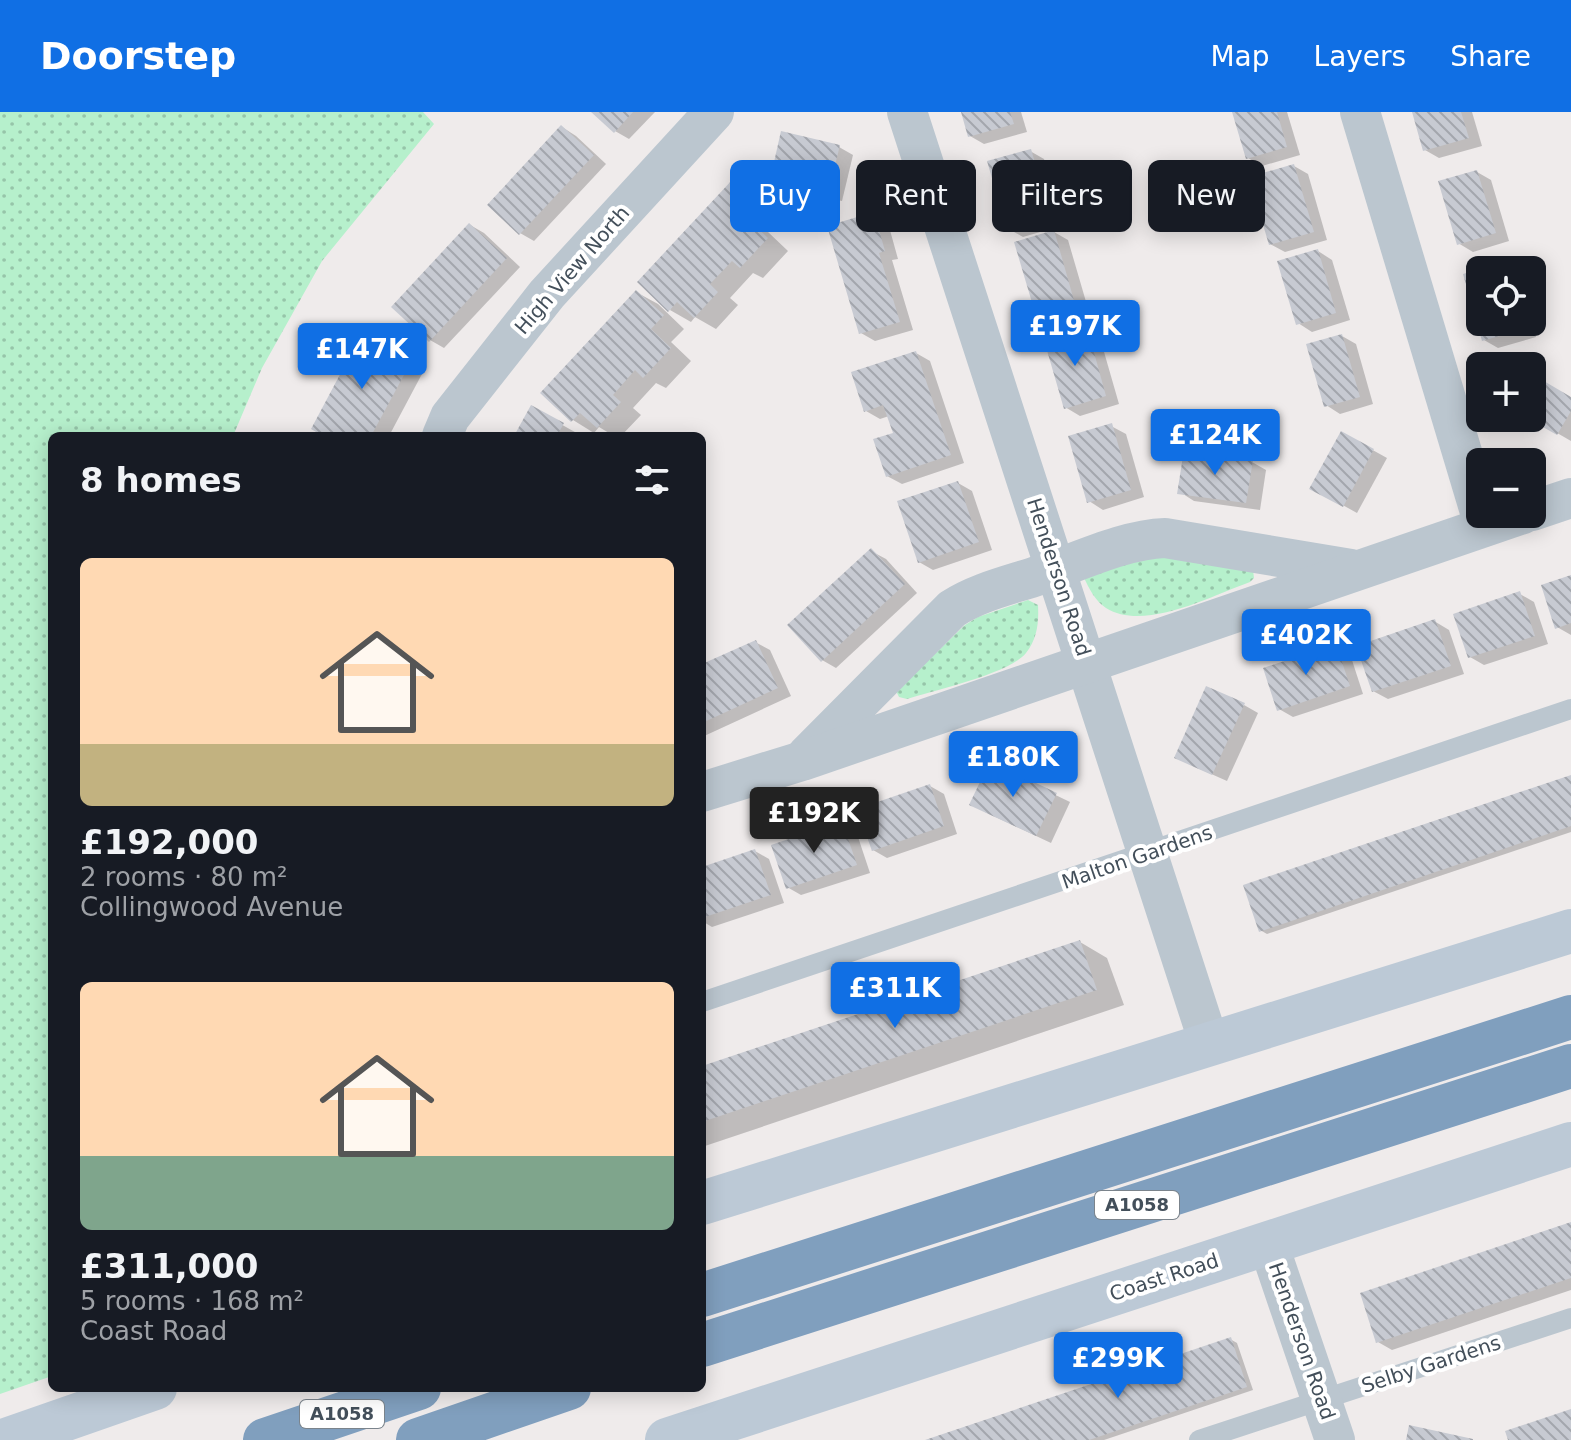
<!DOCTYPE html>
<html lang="en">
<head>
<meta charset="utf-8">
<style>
	body { margin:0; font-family:"DejaVu Sans",sans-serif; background:#20242c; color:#f1f3f6; height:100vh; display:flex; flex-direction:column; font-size:30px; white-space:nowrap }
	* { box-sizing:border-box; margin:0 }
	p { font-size:26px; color:#9ea1a6 }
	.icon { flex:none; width:44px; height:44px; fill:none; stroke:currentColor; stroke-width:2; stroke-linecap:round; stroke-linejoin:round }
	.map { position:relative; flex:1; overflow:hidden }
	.panel { position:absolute; left:48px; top:320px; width:658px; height:960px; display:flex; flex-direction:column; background:#171b24; border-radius:12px; box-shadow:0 4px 20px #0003 }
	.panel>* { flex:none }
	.top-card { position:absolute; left:730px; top:48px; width:720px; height:72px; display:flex; gap:16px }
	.buttons { position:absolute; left:1466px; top:144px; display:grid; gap:16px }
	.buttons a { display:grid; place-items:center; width:80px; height:80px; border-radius:12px; background:#171b24; box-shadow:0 4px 20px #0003; font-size:40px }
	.price { position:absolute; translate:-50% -68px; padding:0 18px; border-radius:8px; background:#106fe4; color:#fff; font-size:26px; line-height:52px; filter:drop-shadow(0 2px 4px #0008) }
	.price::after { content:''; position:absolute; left:50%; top:48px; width:24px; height:18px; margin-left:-12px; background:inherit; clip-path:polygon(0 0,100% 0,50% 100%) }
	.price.active { background:#222; color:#fff }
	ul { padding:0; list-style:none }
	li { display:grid; align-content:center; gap:16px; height:424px; padding:0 32px }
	li span { display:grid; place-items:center; height:248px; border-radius:12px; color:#555 }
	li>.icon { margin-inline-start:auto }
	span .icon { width:144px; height:144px; fill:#fffc; stroke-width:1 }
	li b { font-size:34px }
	h2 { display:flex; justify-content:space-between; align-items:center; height:96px; padding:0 32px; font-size:34px }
	.pill { padding:0 28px; border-radius:12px; background:#171b24; box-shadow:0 4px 20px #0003; font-size:28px; line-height:72px }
	.pill.active { background:#106fe4; color:#fff }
	header { display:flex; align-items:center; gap:48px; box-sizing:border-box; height:112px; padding:0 40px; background:#106fe4; color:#fff }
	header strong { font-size:38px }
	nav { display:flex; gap:44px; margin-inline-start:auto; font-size:28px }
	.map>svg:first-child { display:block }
	.grass { fill:url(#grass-dots) }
	.shadow { fill:#0003 }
	.building { fill:url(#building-back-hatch) }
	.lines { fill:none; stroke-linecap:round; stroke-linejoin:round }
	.lane { stroke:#bbc6cf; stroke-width:20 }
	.street { stroke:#bbc6cf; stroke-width:40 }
	.secondary { stroke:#bcc9d6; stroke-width:44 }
	.highway { stroke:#809fbe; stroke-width:44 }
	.labels { text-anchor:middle; stroke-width:8; stroke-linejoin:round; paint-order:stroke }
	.shield { fill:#fff; stroke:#7b848c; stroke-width:2 }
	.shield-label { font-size:18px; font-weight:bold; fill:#434f5a }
	.street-label { font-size:20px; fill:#434f5a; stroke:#fff }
</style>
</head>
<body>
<header>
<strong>Doorstep</strong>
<nav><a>Map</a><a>Layers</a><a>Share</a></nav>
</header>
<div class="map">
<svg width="1571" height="1328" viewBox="0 0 1571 1328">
	<defs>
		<pattern id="grass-dots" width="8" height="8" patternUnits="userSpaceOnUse" patternTransform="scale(2)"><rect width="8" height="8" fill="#b6f0cc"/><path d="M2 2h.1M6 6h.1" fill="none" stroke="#96c5a9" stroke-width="1.8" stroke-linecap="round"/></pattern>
		<pattern id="building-back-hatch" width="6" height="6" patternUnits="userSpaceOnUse" patternTransform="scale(2)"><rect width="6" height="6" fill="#c7cad2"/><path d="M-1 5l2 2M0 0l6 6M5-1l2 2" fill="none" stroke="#a3a6ad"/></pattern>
	</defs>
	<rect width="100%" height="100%" fill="#efebeb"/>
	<g class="grass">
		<path d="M 0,0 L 423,0 L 434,12 L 322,149 L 262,256 L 233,324 L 52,324 L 52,1264 L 0,1282 Z"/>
		<path d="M 1144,441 L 1253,458 L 1254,466 L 1250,470 C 1211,484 1144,520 1106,496 C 1095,489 1089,476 1084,466 Z"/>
		<path d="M 1028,488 L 1038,493 C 1039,511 1037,527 1026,541 C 1009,562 935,578 907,587 L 899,585 L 896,579 L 965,513 L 978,505 Z"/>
	</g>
	<g class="shadow">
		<path d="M 594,0 L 655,0 L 629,27 L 615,19 Z"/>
		<path d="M 963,0 L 1021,0 L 1027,20 L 984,32 L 970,24 Z"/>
		<path d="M 1234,0 L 1287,0 L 1300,43 L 1262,54 L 1248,46 Z"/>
		<path d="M 1414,0 L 1472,0 L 1482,34 L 1439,46 L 1425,38 Z"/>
		<path d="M 562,15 L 576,24 L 606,52 L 534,129 L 520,121 Z"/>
		<path d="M 839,35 L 853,43 L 842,89 L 786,76 L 772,67 Z"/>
		<path d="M 1030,39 L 1044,47 L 1064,113 L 1023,125 L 1009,117 Z"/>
		<path d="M 1294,54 L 1308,62 L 1327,128 L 1285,140 L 1270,132 Z"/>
		<path d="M 1477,60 L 1491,68 L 1509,129 L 1473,140 L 1458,131 Z"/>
		<path d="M 734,70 L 755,82 L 781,106 L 768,120 L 788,139 L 763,166 L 753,161 L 730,186 L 738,193 L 716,217 L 695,205 L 691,210 L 670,198 Z"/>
		<path d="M 874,102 L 888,111 L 898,147 L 892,148 L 913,218 L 875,229 L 861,221 Z"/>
		<path d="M 470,113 L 484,121 L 520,155 L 444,236 L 430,228 Z"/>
		<path d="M 1054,120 L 1068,128 L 1089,200 L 1051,211 L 1037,203 Z"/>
		<path d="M 1318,139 L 1332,148 L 1350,208 L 1312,220 L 1298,211 Z"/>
		<path d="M 1480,159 L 1480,210 L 1532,210 L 1536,225 L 1498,236 L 1484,228 L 1465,163 Z"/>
		<path d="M 636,180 L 658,192 L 684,217 L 671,230 L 691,249 L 666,276 L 656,271 L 633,296 L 641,303 L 621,324 L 614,324 L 599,315 L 594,321 L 573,308 L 543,281 Z"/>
		<path d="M 1086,218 L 1100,226 L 1119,292 L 1080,304 L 1065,295 Z"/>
		<path d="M 1342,224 L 1356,232 L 1373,292 L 1340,302 L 1326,293 Z"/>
		<path d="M 362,226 L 423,260 L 389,324 L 326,324 Z"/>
		<path d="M 916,241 L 930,249 L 964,351 L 902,372 L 887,364 L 895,322 L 889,304 L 880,307 L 866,299 Z"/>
		<path d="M 1532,264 L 1571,287 L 1571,329 L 1531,306 Z"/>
		<path d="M 532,296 L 582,324 L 517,324 Z"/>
		<path d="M 1111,314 L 1126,322 L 1144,385 L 1103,398 L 1089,389 Z"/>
		<path d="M 1342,321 L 1387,346 L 1357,401 L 1312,376 Z"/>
		<path d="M 1252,350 L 1266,358 L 1260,398 L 1194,389 L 1180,380 Z"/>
		<path d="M 958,371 L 972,379 L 992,438 L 933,458 L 919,450 Z"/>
		<path d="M 871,439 L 886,447 L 917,481 L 836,556 L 822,548 Z"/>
		<path d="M 1571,465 L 1571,523 L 1557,515 Z"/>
		<path d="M 1520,482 L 1534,490 L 1548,532 L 1484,553 L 1470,545 Z"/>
		<path d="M 1434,509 L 1449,518 L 1464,562 L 1388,587 L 1373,579 Z"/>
		<path d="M 755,530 L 770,538 L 791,584 L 702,625 L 702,555 Z"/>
		<path d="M 1335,534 L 1350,542 L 1363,582 L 1293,605 L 1279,597 Z"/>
		<path d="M 1244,593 L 1258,601 L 1227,669 L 1191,653 Z"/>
		<path d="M 991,652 L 1070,690 L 1051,731 L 985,700 Z"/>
		<path d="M 1571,665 L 1571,720 L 1267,822 L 1260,818 Z"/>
		<path d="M 930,674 L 944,682 L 957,722 L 887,746 L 873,738 Z"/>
		<path d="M 842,711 L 856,719 L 870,761 L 801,783 L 787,775 Z"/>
		<path d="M 755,739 L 769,747 L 784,791 L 712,815 L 702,809 L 702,757 Z"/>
		<path d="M 1080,830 L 1107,846 L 1124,893 L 702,1035 L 702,957 Z"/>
		<path d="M 1571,1112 L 1571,1178 L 1392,1238 L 1378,1230 Z"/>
		<path d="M 1230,1227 L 1237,1231 L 1253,1278 L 1104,1328 L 929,1328 Z"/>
	</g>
	<g class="building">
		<path d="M 591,0 L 633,0 L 614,21 Z"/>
		<path d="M 961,0 L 1010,0 L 1014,12 L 968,25 Z"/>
		<path d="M 1232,0 L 1277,0 L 1287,35 L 1246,47 Z"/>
		<path d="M 1412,0 L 1461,0 L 1469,26 L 1423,39 Z"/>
		<path d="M 561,13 L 594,43 L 519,123 L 487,93 Z"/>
		<path d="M 781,19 L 840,33 L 828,82 L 770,68 Z"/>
		<path d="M 1031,37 L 1051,106 L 1007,118 L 987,49 Z"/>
		<path d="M 1294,52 L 1314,120 L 1269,133 L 1249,65 Z"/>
		<path d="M 1477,58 L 1496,121 L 1457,133 L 1438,69 Z"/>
		<path d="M 733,67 L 761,93 L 748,107 L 768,126 L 740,156 L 732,149 L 710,172 L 718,180 L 694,206 L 677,190 L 668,200 L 637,170 Z"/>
		<path d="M 874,100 L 885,139 L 879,141 L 900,210 L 859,222 L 827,114 Z"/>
		<path d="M 469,111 L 507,146 L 429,230 L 391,195 Z"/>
		<path d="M 1054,118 L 1075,192 L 1036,204 L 1014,130 Z"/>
		<path d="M 1318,137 L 1336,201 L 1296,213 L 1277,149 Z"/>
		<path d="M 1503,150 L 1505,158 L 1480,158 L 1480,210 L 1521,210 L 1523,217 L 1482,229 L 1463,162 Z"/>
		<path d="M 636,178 L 664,203 L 651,217 L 671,236 L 643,266 L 635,258 L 613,283 L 621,290 L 597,316 L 580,301 L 571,310 L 540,281 Z"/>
		<path d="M 1087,215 L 1106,284 L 1064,297 L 1044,228 Z"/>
		<path d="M 1342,222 L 1360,285 L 1324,295 L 1306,232 Z"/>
		<path d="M 361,223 L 411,250 L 371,324 L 323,324 L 311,317 Z"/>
		<path d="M 916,239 L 951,343 L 886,365 L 873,327 L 893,321 L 883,293 L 864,300 L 851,260 Z"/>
		<path d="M 1532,262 L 1571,285 L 1571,299 L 1557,323 L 1527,306 L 1532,306 Z"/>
		<path d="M 531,293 L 564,311 L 557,324 L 514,324 Z"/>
		<path d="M 1112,311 L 1131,378 L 1087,391 L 1068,324 Z"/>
		<path d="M 1341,319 L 1374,337 L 1343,395 L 1309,377 Z"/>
		<path d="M 1184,338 L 1253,348 L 1246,391 L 1177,382 Z"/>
		<path d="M 958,369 L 979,430 L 918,451 L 897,389 Z"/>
		<path d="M 871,436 L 905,472 L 821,550 L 787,513 Z"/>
		<path d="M 1571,463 L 1571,511 L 1555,517 L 1541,473 Z"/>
		<path d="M 1520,479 L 1535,524 L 1468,546 L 1453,502 Z"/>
		<path d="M 1435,507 L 1451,554 L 1372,580 L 1356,534 Z"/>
		<path d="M 756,528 L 778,576 L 702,611 L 702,552 Z"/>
		<path d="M 1336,532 L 1350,574 L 1277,599 L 1263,556 Z"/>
		<path d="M 1206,574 L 1245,591 L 1212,663 L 1174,646 Z"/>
		<path d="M 990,649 L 1057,681 L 1036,724 L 969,693 Z"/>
		<path d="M 1571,663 L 1571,714 L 1259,820 L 1243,773 Z"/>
		<path d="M 930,672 L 944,714 L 872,739 L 857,697 Z"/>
		<path d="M 842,709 L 857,753 L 786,777 L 771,733 Z"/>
		<path d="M 755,737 L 771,783 L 702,806 L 702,755 Z"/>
		<path d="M 1080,828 L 1097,878 L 702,1010 L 702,954 Z"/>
		<path d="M 1571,1110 L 1571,1166 L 1376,1231 L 1360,1181 Z"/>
		<path d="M 1231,1225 L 1247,1275 L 1089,1328 L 925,1328 Z"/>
		<path d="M 1571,1297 L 1571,1328 L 1508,1328 L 1505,1319 Z"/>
		<path d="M 1409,1313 L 1473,1327 L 1473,1328 L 1406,1328 Z"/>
	</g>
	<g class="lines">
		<g class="lane">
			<path d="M 702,890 L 1571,597"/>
			<path d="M 1199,1328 L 1571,1206"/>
		</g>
		<g class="street">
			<path d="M 907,0 L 1209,931"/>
			<path d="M 1360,0 L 1480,400"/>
			<path d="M 442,324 L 450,305 L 547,182 L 714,0"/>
			<path d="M 1532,399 L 1571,386"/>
			<path d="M 807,643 L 952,497 C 978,480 1010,473 1040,463 C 1078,450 1126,427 1165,426 L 1351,457"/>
			<path d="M 702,680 L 802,649 L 1523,402"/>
			<path d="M 1268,1131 L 1335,1328"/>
		</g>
		<g class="secondary">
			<path d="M 702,1091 L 1571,819"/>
			<path d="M 6,1328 L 155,1276"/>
			<path d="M 667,1328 L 1571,1032"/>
		</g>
		<g class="highway">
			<path d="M 702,1183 L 1571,905"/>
			<path d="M 702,1233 L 1571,954"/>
			<path d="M 265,1328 L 419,1276"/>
			<path d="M 418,1328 L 569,1276"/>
		</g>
	</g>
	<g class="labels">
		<g class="shield">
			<rect x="1095" y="1079" width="84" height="28" rx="6"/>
			<rect x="300" y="1288" width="84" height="28" rx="6"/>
		</g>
		<g class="shield-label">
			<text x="1137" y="1099">A1058</text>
			<text x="342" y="1308">A1058</text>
		</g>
		<g class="street-label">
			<text transform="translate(572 158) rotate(-49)" y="7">High View North</text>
			<text transform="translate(1059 465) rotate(72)" y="7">Henderson Road</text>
			<text transform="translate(1137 745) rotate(-19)" y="7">Malton Gardens</text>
			<text transform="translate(1164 1165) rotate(-18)" y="7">Coast Road</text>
			<text transform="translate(1302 1229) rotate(71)" y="7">Henderson Road</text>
			<text transform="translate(1431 1252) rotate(-18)" y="7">Selby Gardens</text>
		</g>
	</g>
</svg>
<div class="buttons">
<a><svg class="icon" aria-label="locate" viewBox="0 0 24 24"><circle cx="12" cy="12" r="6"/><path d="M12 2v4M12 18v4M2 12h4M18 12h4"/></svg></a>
<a>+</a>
<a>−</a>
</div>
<b class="price" style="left:1075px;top:256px">£197K</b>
<b class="price" style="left:362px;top:279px">£147K</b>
<b class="price" style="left:1215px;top:365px">£124K</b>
<b class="price" style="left:1306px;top:565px">£402K</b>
<b class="price" style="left:1013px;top:687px">£180K</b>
<b class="price active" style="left:814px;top:743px">£192K</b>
<b class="price" style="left:895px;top:918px">£311K</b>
<b class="price" style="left:1118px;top:1288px">£299K</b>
<div class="top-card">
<a class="pill active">Buy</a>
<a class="pill">Rent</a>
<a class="pill">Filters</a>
<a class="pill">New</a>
</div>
<section class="panel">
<h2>8 homes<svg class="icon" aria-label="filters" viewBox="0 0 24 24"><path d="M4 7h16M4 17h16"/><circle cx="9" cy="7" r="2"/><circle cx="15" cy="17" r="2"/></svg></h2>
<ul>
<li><span style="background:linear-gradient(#ffd9b3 75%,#c2b280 0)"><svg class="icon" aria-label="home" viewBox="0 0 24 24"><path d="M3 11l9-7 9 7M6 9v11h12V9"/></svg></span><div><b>£192,000</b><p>2 rooms · 80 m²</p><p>Collingwood Avenue</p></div></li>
<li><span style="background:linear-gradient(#ffd9b3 70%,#7fa58c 0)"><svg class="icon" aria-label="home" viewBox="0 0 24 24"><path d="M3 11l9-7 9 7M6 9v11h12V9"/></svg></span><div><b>£311,000</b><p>5 rooms · 168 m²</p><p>Coast Road</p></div></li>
</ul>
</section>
</div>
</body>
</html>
